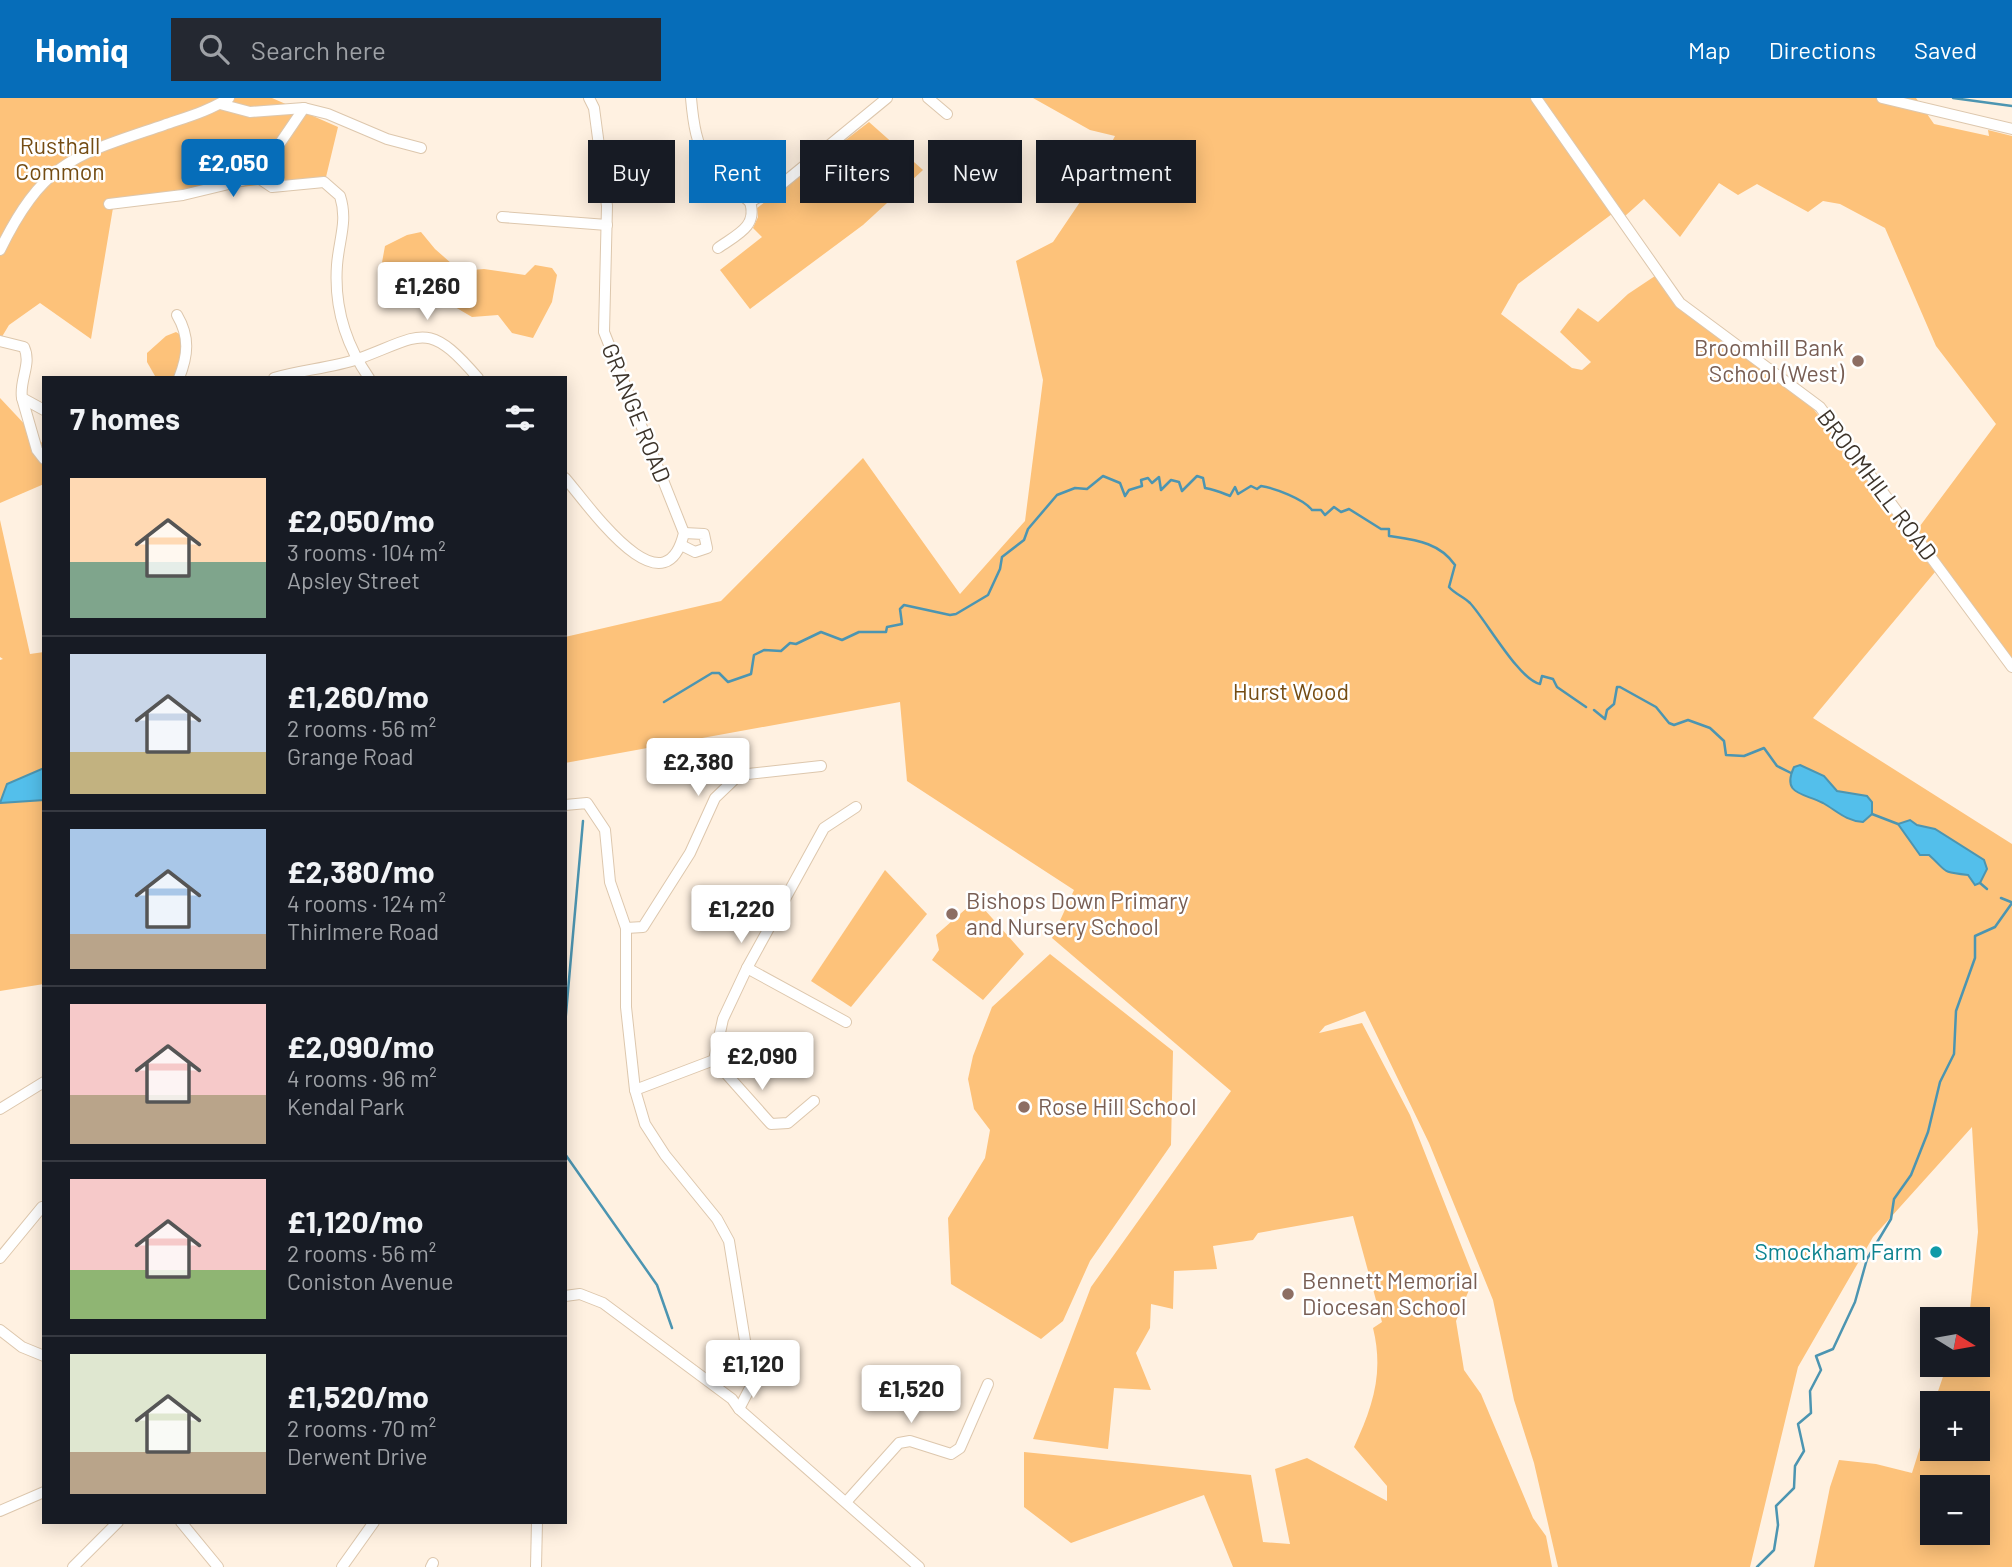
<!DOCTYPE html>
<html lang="en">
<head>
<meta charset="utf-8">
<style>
	body { margin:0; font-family:Barlow,sans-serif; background:#242831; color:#f1f3f6; height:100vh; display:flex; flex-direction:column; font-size:26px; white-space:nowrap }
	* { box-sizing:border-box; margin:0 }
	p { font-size:23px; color:#9ea1a6 }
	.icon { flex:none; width:38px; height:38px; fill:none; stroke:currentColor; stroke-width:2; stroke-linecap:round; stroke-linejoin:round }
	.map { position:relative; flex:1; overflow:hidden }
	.drawer { position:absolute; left:42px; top:278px; width:525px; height:1148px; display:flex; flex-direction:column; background:#171b24; border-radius:0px; box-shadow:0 4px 18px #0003 }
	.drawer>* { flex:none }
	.guide { position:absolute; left:588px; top:42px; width:665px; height:63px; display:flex; gap:14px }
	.needle { width:46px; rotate:101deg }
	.controls { position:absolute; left:1920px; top:1209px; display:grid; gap:14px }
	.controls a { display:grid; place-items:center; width:70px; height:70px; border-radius:0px; background:#171b24; box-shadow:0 4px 18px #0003; font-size:35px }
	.price { position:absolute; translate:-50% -60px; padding:0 16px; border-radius:7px; background:#fff; color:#222; font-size:23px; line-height:46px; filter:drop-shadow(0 2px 4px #0008) }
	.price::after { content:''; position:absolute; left:50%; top:42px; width:21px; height:16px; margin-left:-10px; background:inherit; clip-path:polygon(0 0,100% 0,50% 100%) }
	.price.current { background:#066db9; color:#fff }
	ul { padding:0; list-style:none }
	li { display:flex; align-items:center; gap:21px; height:175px; padding:0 28px }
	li+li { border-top:2px solid #363941 }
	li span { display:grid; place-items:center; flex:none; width:196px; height:140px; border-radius:0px; color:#555 }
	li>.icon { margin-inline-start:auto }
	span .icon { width:84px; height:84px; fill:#fffc; stroke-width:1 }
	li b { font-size:30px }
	h2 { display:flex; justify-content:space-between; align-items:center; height:84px; padding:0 28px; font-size:30px }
	.chip { padding:0 24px; border-radius:0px; background:#171b24; box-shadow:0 4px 18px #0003; font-size:24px; line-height:63px }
	.chip.current { background:#066db9; color:#fff }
	header { display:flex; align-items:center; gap:42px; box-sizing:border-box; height:98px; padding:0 35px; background:#066db9; color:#fff }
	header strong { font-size:33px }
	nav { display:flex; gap:38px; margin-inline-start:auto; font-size:24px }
	.search { width:490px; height:63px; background:#242831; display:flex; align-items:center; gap:18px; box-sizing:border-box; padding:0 24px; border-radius:0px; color:#9ea1a6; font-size:26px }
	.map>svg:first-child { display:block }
	.green { fill:#fdc27a; fill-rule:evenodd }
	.water { fill:#53bfeb; stroke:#4c95b1; stroke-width:2 }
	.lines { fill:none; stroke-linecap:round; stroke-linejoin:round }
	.stream { stroke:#4c95b1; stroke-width:2.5 }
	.street-casing { stroke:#ddc7ad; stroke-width:12 }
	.street { stroke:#fff; stroke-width:10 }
	.education-dot { fill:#8d6e63; stroke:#fff; stroke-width:2.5 }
	.culture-dot { fill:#0f9aa8; stroke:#fff; stroke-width:2.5 }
	.labels { text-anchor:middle; stroke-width:5; stroke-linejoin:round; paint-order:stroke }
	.park-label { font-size:23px; fill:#744c13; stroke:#fff }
	.education-label { font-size:23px; fill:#785e54; stroke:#fff; text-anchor:start }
	.street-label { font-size:23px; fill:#3d342a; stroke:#fff }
	.culture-label { font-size:23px; fill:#0d838f; stroke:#fff; text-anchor:end }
</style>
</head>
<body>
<header>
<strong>Homiq</strong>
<div class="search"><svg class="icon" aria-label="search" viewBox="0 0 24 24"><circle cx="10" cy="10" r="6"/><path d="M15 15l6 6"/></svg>Search here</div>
<nav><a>Map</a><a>Directions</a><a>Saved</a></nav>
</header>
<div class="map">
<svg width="2012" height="1469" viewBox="0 0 2012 1469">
	<rect width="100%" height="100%" fill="#fff1e1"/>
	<g class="green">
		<path d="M 0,0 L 272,0 L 338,29 L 326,79 L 114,104 L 91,241 L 40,205 L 9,227 L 0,242 Z"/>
		<path d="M 1033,0 L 1530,0 L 1612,116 L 1518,186 L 1501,216 L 1572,270 L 1582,272 L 1591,264 L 1560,234 L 1578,210 L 1598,224 L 1628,196 L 1655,178 L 1746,260 L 1812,309 L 1935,474 L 1813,620 L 2012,746 L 2012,1469 L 1814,1469 L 1830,1389 L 1839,1362 L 1876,1366 L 1912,1375 L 1932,1311 L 1932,1351 L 1978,1351 L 1978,1306 L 1934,1305 L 1947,1267 L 1978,1267 L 1978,1222 L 1966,1221 L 1970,1211 L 1978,1134 L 1972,1029 L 1873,1139 L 1798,1269 L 1750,1469 L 1558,1469 L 1534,1365 L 1514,1302 L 1493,1202 L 1429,1045 L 1365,913 L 1325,928 L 1319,935 L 1362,925 L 1410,1017 L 1474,1180 L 1456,1223 L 1464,1272 L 1481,1296 L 1533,1420 L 1546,1438 L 1552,1469 L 1233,1469 L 1204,1397 L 1071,1445 L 1024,1409 L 1024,1354 L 1251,1377 L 1263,1444 L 1290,1446 L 1275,1371 L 1307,1360 L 1387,1403 L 1387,1388 L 1354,1349 C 1373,1308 1384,1275 1373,1230 L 1382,1224 L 1353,1118 L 1258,1135 L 1253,1142 L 1213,1148 L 1217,1171 L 1174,1173 L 1173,1211 L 1151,1206 L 1150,1230 L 1136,1255 L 1151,1292 L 1114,1290 L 1108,1351 L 1033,1341 L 1091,1189 L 1231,993 L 1052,840 L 1074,792 L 907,683 L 900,604 L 565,665 L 565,539 L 721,503 L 863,360 L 960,496 L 1025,423 L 1043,282 L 1016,163 L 1053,144 L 1080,104 L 1115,38 L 1090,32 ZM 1932,1390 L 1978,1390 L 1978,1435 L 1932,1435 Z"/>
		<path d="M 1542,0 L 1916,0 L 1934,26 L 1989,38 L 1988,32 L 2012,38 L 2012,562 L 1917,432 L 1996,326 L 1936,248 L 1885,130 L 1840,106 L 1823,103 L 1808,114 L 1757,86 L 1738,97 L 1719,85 L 1680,139 L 1644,101 L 1625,118 Z"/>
		<path d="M 869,24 L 923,72 L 863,127 L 750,211 L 720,172 L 762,139 L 753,130 L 758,119 L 757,110 Z"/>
		<path d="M 421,134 L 435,151 L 460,173 L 484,171 L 525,177 L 535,167 L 552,170 L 557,177 L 552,204 L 533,240 L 512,235 L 498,217 L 472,219 L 455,209 L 419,207 L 387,193 L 381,170 L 385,148 L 407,137 Z"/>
		<path d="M 176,234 L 184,239 L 178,278 L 155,278 L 147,264 L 147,255 L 166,238 Z"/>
		<path d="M 0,300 L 44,347 L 44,386 L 0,405 Z"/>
		<path d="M 0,422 L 30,556 L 44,554 L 44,886 L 0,893 L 0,562 L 3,561 L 0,559 Z"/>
		<path d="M 885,772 L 927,816 L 851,909 L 811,883 Z"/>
		<path d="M 976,802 L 1024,856 L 983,902 L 932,862 L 939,852 L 936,837 Z"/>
		<path d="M 1050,856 L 1173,953 L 1171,1047 L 1090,1163 L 1063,1223 L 1041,1241 L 951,1186 L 948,1120 L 985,1060 L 990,1032 L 974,1011 L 968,981 L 973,958 L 992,909 Z"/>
	</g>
	<g class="water">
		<path d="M 1800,667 L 1824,678 L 1837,693 L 1867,698 L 1872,704 L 1872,716 L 1863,724 C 1846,723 1837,713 1823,705 C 1804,695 1781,697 1794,669 Z"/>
		<path d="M 44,670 L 44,702 L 0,705 L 7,686 Z"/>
		<path d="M 1910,722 L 1917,727 L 1935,731 L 1984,762 L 1987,771 L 1980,785 L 1975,787 L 1968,777 C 1940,774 1948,774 1929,757 L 1920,757 L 1898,726 Z"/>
	</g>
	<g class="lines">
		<g class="stream">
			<path d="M 1953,0 L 2012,8"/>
			<path d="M 664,604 L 712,575 L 719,575 L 728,584 L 751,576 L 754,557 L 764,552 L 781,553 L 790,545 L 796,546 L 821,534 L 842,542 L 859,534 L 886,534 L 887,529 L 902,526 L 900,511 L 904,507 L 950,517 L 956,516 L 988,497 L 1000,471 L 1002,459 L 1024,442 L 1028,431 L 1057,397 L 1075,390 L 1087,391 L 1103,378 L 1120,385 L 1125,398 L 1129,392 L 1142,388 L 1141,382 L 1148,380 L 1152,385 L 1159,379 L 1161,392 L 1171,382 L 1179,384 L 1182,393 L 1197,378 L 1203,380 L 1205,390 C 1216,392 1220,394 1230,398 L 1235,389 L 1238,396 L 1251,388 L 1257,391 L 1261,388 C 1274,390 1304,401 1312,412 L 1321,412 L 1325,417 L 1334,409 L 1341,414 L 1349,411 L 1381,431 L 1389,431 L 1389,438 C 1415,442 1439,444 1455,467 L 1449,489 C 1455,496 1464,499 1470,505 C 1486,522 1519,582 1540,586 L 1542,578 L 1553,581 L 1557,589 L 1586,609"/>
			<path d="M 1594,612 L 1605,621 L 1607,612 L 1614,606 L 1617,589 L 1620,589 L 1656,609 L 1669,625 L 1674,627 L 1688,622 L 1710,630 L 1724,643 L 1726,657 L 1744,658 L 1764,650 L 1777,668 L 1791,675"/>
			<path d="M 1872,716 L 1898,726"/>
			<path d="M 1980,785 L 1987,791"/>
			<path d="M 2001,800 L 2011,804"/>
			<path d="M 565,927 L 583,723"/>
			<path d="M 565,1056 L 657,1187 L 672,1230"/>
			<path d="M 1757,1469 L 1774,1452 L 1778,1427 L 1776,1408 L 1794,1390 L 1795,1368 L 1804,1353 L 1798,1326 L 1811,1315 L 1810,1293 L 1821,1272 L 1816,1258 L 1833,1251 L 1855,1204 L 1867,1161 L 1891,1121 L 1894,1101 L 1911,1077 L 1928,1034 L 1940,984 L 1954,956 L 1956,913 L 1975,860 L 1975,838 L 1995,829 L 2012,805"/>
		</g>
		<g class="street-casing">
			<g id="street">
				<path d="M 691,0 C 696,58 706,68 750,104"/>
				<path d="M 928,0 L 947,16"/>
				<path d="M 1536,0 L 1680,205 L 1820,309 L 2012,569"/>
				<path d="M 1882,0 L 2012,31"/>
				<path d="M 220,6 L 250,14 L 304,10 L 328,16 L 387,41 L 421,50"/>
				<path d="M 257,79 L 272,89 L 324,84 L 340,98 C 348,123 339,141 337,167 C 334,208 346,247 369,280"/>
				<path d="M 750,104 L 782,86 L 887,0"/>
				<path d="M 109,106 L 183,97 L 257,79 L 304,10"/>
				<path d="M 502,119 L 607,127"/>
				<path d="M 718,150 C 736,137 758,129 750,104"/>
				<path d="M 0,152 C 44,62 76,57 164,27 C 187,19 209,13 229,0"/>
				<path d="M 177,217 C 190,239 188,257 179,280"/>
				<path d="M 0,243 L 24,249 C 32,266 19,282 22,300 L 44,312"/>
				<path d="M 274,280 C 301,272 331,270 358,261 C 423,237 427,221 478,280"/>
				<path d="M 22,300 L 37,352 L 44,361"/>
				<path d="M 565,380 C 587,405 664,518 684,435 L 604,234 L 607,108 L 594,10 L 589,0"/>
				<path d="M 681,447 L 695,454 L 707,450 L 704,436 L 684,435"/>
				<path d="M 565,707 L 587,705 L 605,732 L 610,784 L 626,830 L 626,909 L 635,992 L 645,1026 L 665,1057 L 717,1121 L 729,1143 L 752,1286 L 739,1311"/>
				<path d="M 626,830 L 643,829 L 690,755 L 715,700 L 739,677 L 821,668"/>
				<path d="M 747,870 L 846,924"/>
				<path d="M 714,962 L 771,1026 L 788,1025 L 814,1003"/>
				<path d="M 635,992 L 714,962 L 723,921 L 747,870 L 824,730 L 856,709"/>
				<path d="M 0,1011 L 44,984"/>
				<path d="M 0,1160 L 42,1109"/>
				<path d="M 565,1198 L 580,1196 L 603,1205 L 732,1301 L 739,1311 L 919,1469"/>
				<path d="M 0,1232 L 22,1249 L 44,1258"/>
				<path d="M 847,1403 L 899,1345 L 910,1343 L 951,1356 L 960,1350 L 988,1286"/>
				<path d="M 0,1413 L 44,1394"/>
				<path d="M 181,1424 L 218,1469"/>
				<path d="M 73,1469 L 118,1424"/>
				<path d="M 342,1469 L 374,1424"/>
				<path d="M 431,1469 L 433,1465"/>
				<path d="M 536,1469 L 537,1424"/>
			</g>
		</g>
		<use href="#street" class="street"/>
	</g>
	<g class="education-dot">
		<circle cx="1858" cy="263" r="7"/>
		<circle cx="952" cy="816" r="7"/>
		<circle cx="1024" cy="1009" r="7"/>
		<circle cx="1288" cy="1196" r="7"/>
	</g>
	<circle class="culture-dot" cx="1936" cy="1154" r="7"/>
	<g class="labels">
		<g class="park-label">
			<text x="60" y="56">Rusthall<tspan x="60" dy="26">Common</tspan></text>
			<text x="1291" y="602">Hurst Wood</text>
		</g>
		<g class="education-label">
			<text x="1844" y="258" text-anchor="end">Broomhill Bank<tspan x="1844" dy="26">School (West)</tspan></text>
			<text x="966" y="811">Bishops Down Primary<tspan x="966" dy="26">and Nursery School</tspan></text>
			<text x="1038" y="1017">Rose Hill School</text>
			<text x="1302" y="1191">Bennett Memorial<tspan x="1302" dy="26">Diocesan School</tspan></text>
		</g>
		<g class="street-label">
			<text transform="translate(636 315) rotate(68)" y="8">GRANGE ROAD</text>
			<text transform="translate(1877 387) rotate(53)" y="8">BROOMHILL ROAD</text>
		</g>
		<g class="culture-label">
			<text x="1922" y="1162">Smockham Farm</text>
		</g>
	</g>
</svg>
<div class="controls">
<a><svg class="needle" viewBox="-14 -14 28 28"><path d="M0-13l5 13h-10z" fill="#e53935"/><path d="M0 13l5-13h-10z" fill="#9ea1a6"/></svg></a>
<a>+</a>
<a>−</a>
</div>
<b class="price current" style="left:233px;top:101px">£2,050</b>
<b class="price" style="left:427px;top:224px">£1,260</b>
<b class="price" style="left:698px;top:700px">£2,380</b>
<b class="price" style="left:741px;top:847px">£1,220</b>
<b class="price" style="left:762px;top:994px">£2,090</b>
<b class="price" style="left:753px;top:1302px">£1,120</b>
<b class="price" style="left:911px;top:1327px">£1,520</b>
<div class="guide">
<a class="chip">Buy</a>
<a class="chip current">Rent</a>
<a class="chip">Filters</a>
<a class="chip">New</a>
<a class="chip">Apartment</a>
</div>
<section class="drawer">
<h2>7 homes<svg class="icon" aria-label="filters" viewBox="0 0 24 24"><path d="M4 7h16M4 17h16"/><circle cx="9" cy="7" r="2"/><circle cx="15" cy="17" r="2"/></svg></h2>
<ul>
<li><span style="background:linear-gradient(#ffd9b3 60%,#7fa58c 0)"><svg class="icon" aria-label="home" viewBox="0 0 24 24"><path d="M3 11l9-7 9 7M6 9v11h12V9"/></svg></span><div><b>£2,050/mo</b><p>3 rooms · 104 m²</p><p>Apsley Street</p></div></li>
<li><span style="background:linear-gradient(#c9d6e8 70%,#c2b280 0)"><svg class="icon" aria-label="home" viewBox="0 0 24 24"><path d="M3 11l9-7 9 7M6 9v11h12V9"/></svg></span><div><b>£1,260/mo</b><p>2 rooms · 56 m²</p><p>Grange Road</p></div></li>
<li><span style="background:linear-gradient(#a9c7e8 75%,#b9a48a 0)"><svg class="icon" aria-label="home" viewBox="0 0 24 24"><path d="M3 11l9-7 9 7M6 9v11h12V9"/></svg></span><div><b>£2,380/mo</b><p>4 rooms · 124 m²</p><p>Thirlmere Road</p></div></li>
<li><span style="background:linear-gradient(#f6c9c9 65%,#b9a48a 0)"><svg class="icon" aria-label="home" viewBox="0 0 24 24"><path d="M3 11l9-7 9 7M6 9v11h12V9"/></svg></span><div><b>£2,090/mo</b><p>4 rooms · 96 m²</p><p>Kendal Park</p></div></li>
<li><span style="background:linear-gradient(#f6c9c9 65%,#8fb573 0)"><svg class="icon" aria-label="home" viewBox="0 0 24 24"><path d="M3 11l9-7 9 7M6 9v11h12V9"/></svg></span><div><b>£1,120/mo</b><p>2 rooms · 56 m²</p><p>Coniston Avenue</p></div></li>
<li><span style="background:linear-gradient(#dfe7d0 70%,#b9a48a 0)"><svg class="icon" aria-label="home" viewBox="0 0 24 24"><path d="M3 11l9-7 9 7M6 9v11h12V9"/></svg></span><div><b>£1,520/mo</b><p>2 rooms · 70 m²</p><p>Derwent Drive</p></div></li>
</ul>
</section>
</div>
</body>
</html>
